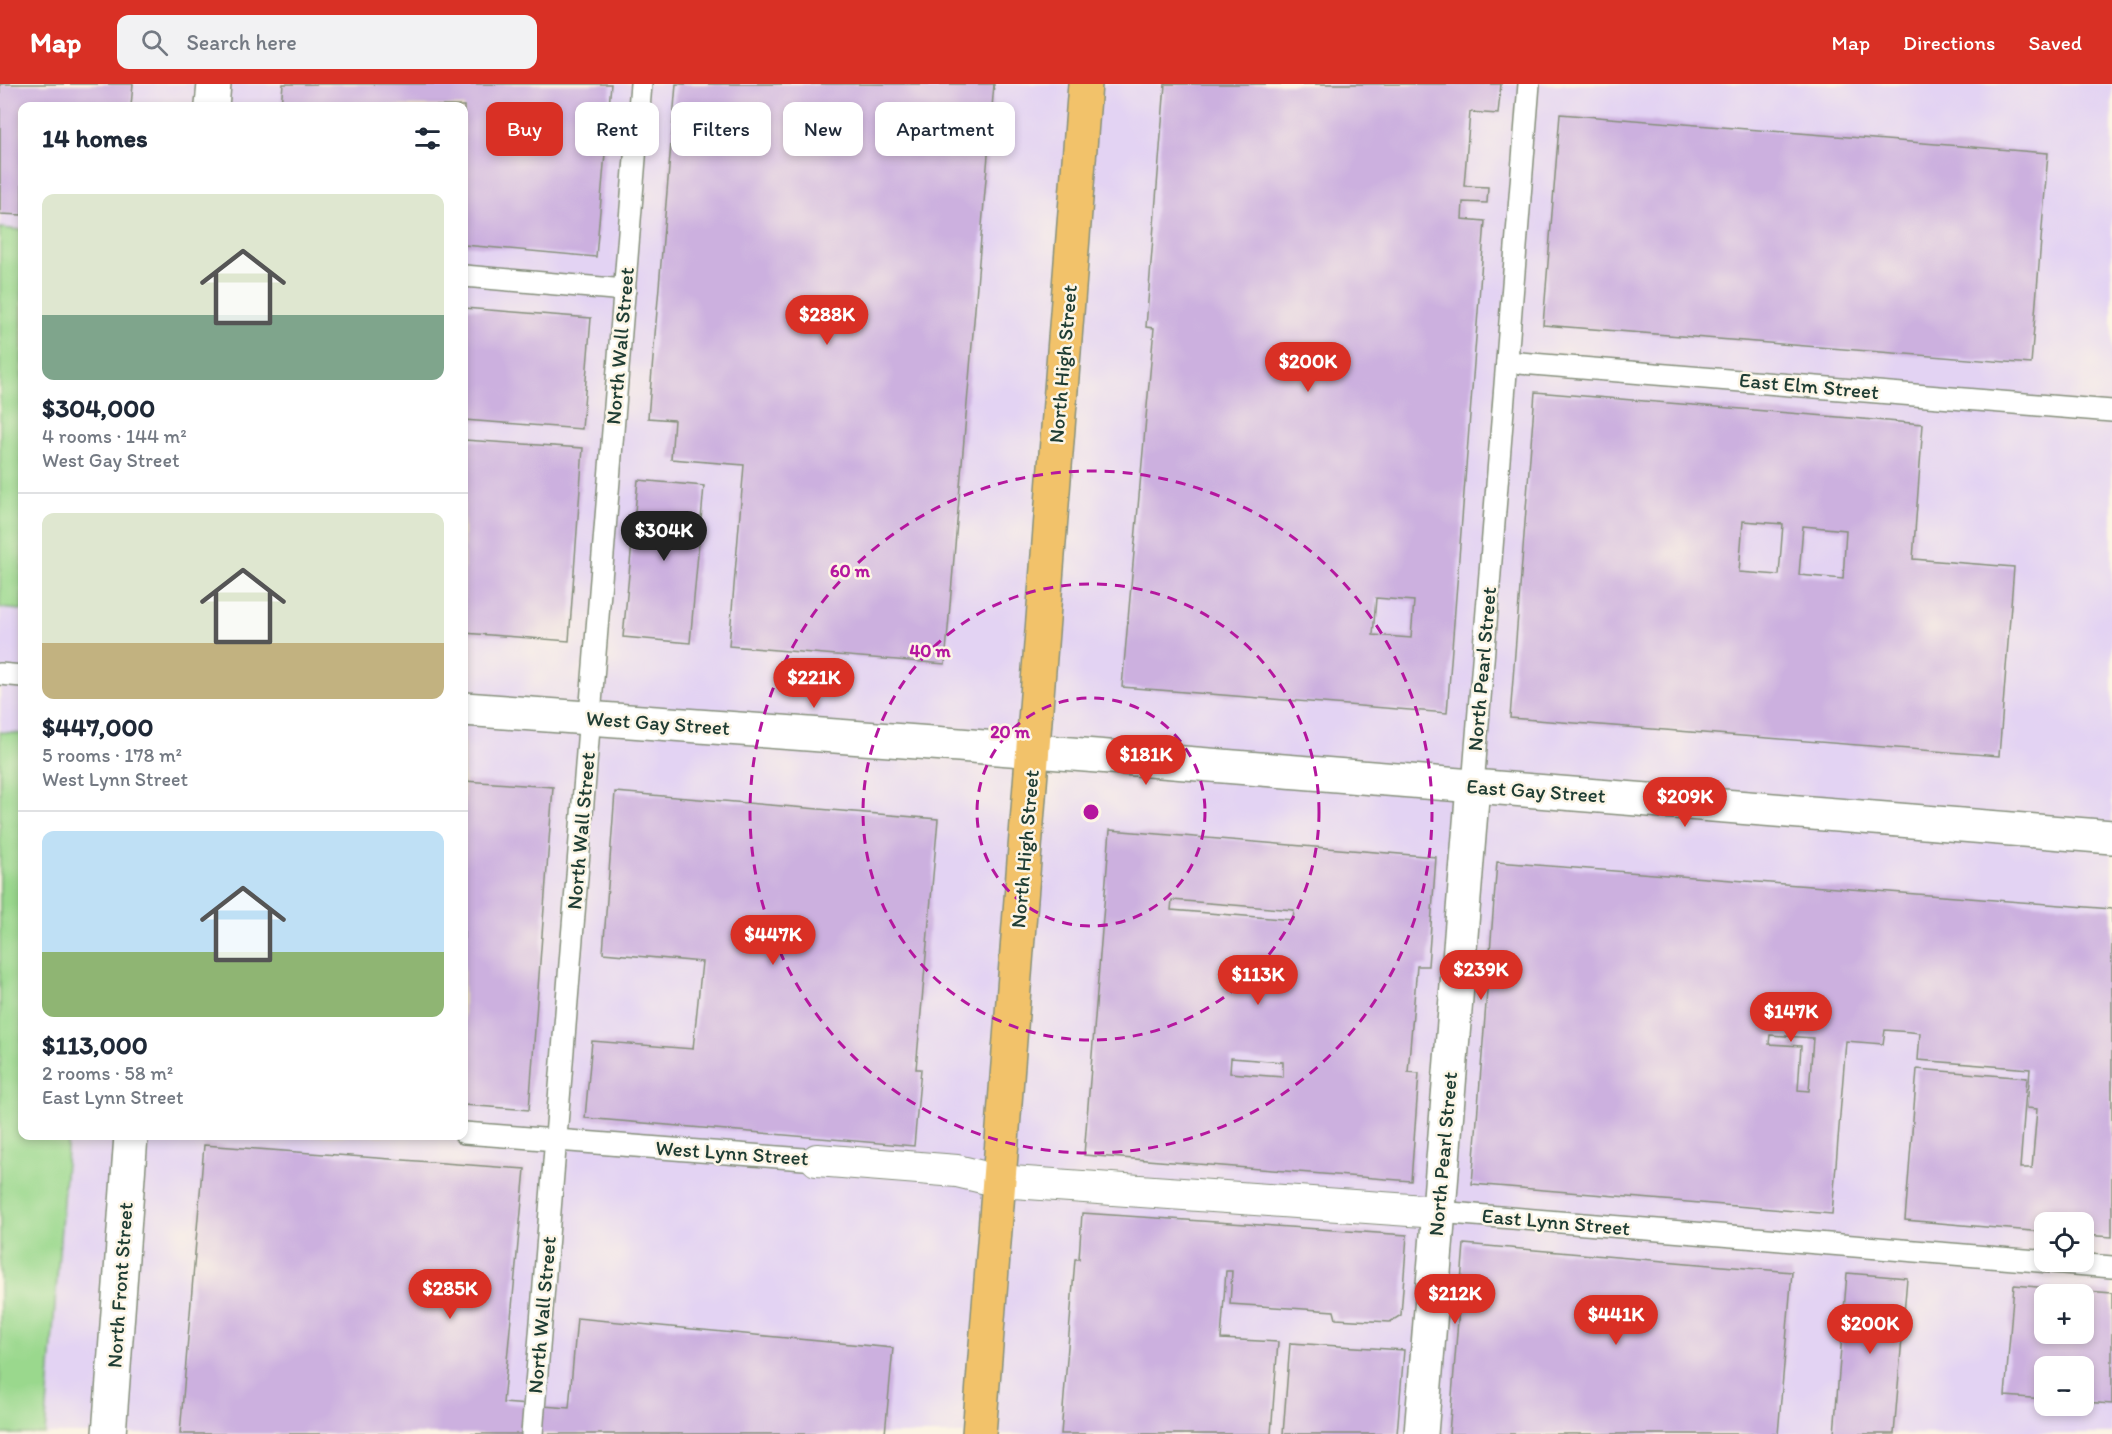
<!DOCTYPE html>
<html lang="en">
<head>
<meta charset="utf-8">
<style>
	body { margin:0; font-family:Itim,sans-serif; background:#f2f2f3; color:#1f2937; height:100vh; display:flex; flex-direction:column; font-size:22px; white-space:nowrap }
	* { box-sizing:border-box; margin:0 }
	p { font-size:20px; color:#747a83 }
	.icon { flex:none; width:33px; height:33px; fill:none; stroke:currentColor; stroke-width:2; stroke-linecap:round; stroke-linejoin:round }
	.map { position:relative; flex:1; overflow:hidden }
	.side { position:absolute; left:18px; top:18px; width:450px; height:1038px; display:flex; flex-direction:column; background:#fff; border-radius:12px; box-shadow:0 3px 9px #0003 }
	.side>* { flex:none }
	.hud { position:absolute; left:486px; top:18px; width:570px; height:54px; display:flex; gap:12px }
	.buttons { position:absolute; left:2034px; top:1128px; display:grid; gap:12px }
	.buttons a { display:grid; place-items:center; width:60px; height:60px; border-radius:12px; background:#fff; box-shadow:0 3px 9px #0003; font-size:30px }
	.price { position:absolute; translate:-50% -51px; padding:0 14px; border-radius:21px; background:#d93025; color:#fff; font-size:20px; line-height:39px; filter:drop-shadow(0 2px 3px #0008) }
	.price::after { content:''; position:absolute; left:50%; top:36px; width:18px; height:14px; margin-left:-9px; background:inherit; clip-path:polygon(0 0,100% 0,50% 100%) }
	.price.active { background:#222; color:#fff }
	ul { padding:0; list-style:none }
	li { display:grid; align-content:center; gap:12px; height:318px; padding:0 24px }
	li+li { border-top:2px solid #e0e1e3 }
	li span { display:grid; place-items:center; height:186px; border-radius:12px; color:#555 }
	li>.icon { margin-inline-start:auto }
	span .icon { width:108px; height:108px; fill:#fffc; stroke-width:1 }
	li b { font-size:26px }
	h2 { display:flex; justify-content:space-between; align-items:center; height:72px; padding:0 24px; font-size:26px }
	.pill { padding:0 21px; border-radius:12px; background:#fff; box-shadow:0 3px 9px #0003; font-size:21px; line-height:54px }
	.pill.active { background:#d93025; color:#fff }
	header { display:flex; align-items:center; gap:36px; box-sizing:border-box; height:84px; padding:0 30px; background:#d93025; color:#fff }
	header strong { font-size:28px }
	nav { display:flex; gap:33px; margin-inline-start:auto; font-size:21px }
	.search { width:420px; height:54px; background:#f2f2f3; display:flex; align-items:center; gap:15px; box-sizing:border-box; padding:0 21px; border-radius:12px; color:#747a83; font-size:22px }
	.map>svg:first-child { display:block }
	.built { fill:#e3d3f3; fill-rule:evenodd }
	.green { fill:#9ad88d; stroke:#5c8a60; stroke-width:1.5 }
	.building { fill:#ccb0df; fill-rule:evenodd }
	.lines { fill:none; stroke-linecap:round; stroke-linejoin:round }
	.service-casing { stroke:#86907c; stroke-width:24 }
	.pedestrian-casing { stroke:#86907c; stroke-width:34 }
	.minor-casing { stroke:#86907c; stroke-width:36 }
	.tertiary-casing { stroke:#86907c; stroke-width:36 }
	.primary-casing { stroke:#86907c; stroke-width:36 }
	.service { stroke:#fff; stroke-width:21 }
	.pedestrian { stroke:#fff; stroke-width:32 }
	.minor { stroke:#fff; stroke-width:33 }
	.tertiary { stroke:#fff; stroke-width:33 }
	.primary { stroke:#f2c26a; stroke-width:33 }
	.ring { fill:none; stroke:#b5179e; stroke-width:3; stroke-dasharray:10 8 }
	.labels { text-anchor:middle; stroke-width:5; stroke-linejoin:round; paint-order:stroke }
	.street-label { font-size:21px; fill:#1f3d34; stroke:#fcf5e5 }
	.centre { fill:#b5179e; stroke:#fcf5e5; stroke-width:3 }
	.ring-label { font-size:18px; text-anchor:middle; font-weight:bold; fill:#b5179e; stroke:#fcf5e5; stroke-width:5; stroke-linejoin:round; paint-order:stroke }
</style>
</head>
<body>
<header>
<strong>Map</strong>
<div class="search"><svg class="icon" aria-label="search" viewBox="0 0 24 24"><circle cx="10" cy="10" r="6"/><path d="M15 15l6 6"/></svg>Search here</div>
<nav><a>Map</a><a>Directions</a><a>Saved</a></nav>
</header>
<div class="map">
<svg width="2112" height="1350" viewBox="0 0 2112 1350">
	<rect width="100%" height="100%" fill="#fcf5e5"/>
	<filter id="ink" filterUnits="userSpaceOnUse"><feTurbulence type="fractalNoise" baseFrequency=".0167" numOctaves="2"/><feDisplacementMap in="SourceGraphic" scale="12" xChannelSelector="R" yChannelSelector="G"/><feConvolveMatrix kernelMatrix="1 2 1 2 8 2 1 2 1" color-interpolation-filters="sRGB"/></filter>
	<filter id="wash" filterUnits="userSpaceOnUse"><feTurbulence type="fractalNoise" baseFrequency=".008" numOctaves="4" result="noise"/><feDisplacementMap in="SourceGraphic" scale="24" xChannelSelector="R" yChannelSelector="G"/><feGaussianBlur stdDeviation="1.35" result="paint"/><feColorMatrix in="noise" values="0 0 0 0 0 0 0 0 0 0 0 0 0 0 0 0 0 1.4 0 .05"/><feComposite in="paint" operator="in"/></filter>
	<g filter="url(#wash)">
		<rect width="100%" height="100%" fill="#ede3c3"/>
		<path class="built" d="M 0,0 L 2112,0 L 2112,1350 L 0,1350 ZM 22,22 L 464,22 L 464,1052 L 22,1052 ZM 2044,1138 L 2084,1138 L 2084,1178 L 2044,1178 ZM 2044,1210 L 2084,1210 L 2084,1250 L 2044,1250 ZM 2044,1282 L 2084,1282 L 2084,1322 L 2044,1322 Z"/>
		<g class="green">
			<path d="M 0,144 L 22,146 L 22,526 L 0,524 Z"/>
			<path d="M 0,648 L 22,650 L 22,1052 L 68,1052 L 45,1350 L 0,1350 Z"/>
		</g>
		<g id="blocks">
			<g class="building">
				<path d="M 0,0 L 133,0 L 131,22 L 22,22 L 22,131 L 0,130 Z"/>
				<path d="M 283,0 L 611,0 L 596,173 L 464,161 L 464,22 L 281,22 Z"/>
				<path d="M 676,0 L 994,0 L 945,580 L 729,562 L 744,381 L 671,375 L 674,336 L 648,334 Z"/>
				<path d="M 1165,0 L 1501,0 L 1498,30 L 1470,28 L 1464,102 L 1488,103 L 1487,119 L 1463,118 L 1462,135 L 1485,137 L 1447,629 L 1122,603 L 1154,244 L 1146,243 ZM 1376,514 L 1414,517 L 1411,554 L 1373,551 Z"/>
				<path d="M 1560,30 L 2048,69 L 2031,280 L 1543,241 Z"/>
				<path d="M 464,224 L 591,234 L 582,345 L 464,336 Z"/>
				<path d="M 1535,308 L 1923,340 L 1913,475 L 2014,483 L 1999,672 L 1510,634 ZM 1743,437 L 1783,440 L 1779,491 L 1739,488 ZM 1803,442 L 1846,446 L 1843,495 L 1799,491 Z"/>
				<path d="M 464,356 L 583,364 L 569,557 L 464,549 Z"/>
				<path d="M 638,396 L 704,402 L 690,559 L 623,553 Z"/>
				<path d="M 464,697 L 553,703 L 529,1026 L 464,1021 Z"/>
				<path d="M 615,708 L 938,735 L 916,985 L 921,985 L 914,1062 L 585,1034 L 592,957 L 693,965 L 702,878 L 603,869 Z"/>
				<path d="M 1110,746 L 1436,773 L 1428,882 L 1417,882 L 1408,988 L 1419,989 L 1411,1097 L 1084,1071 ZM 1172,816 L 1294,826 L 1293,836 L 1171,826 ZM 1231,974 L 1283,978 L 1283,993 L 1230,989 Z"/>
				<path d="M 1497,778 L 2112,825 L 2112,1153 L 2084,1151 L 2084,1138 L 2044,1138 L 2044,1148 L 1905,1136 L 1917,985 L 2027,994 L 2020,1084 L 2032,1084 L 2037,1025 L 2027,1024 L 2030,985 L 1918,976 L 1920,949 L 1911,948 L 1885,946 L 1883,960 L 1846,957 L 1832,1130 L 1472,1100 ZM 1770,951 L 1813,954 L 1809,1007 L 1798,1006 L 1801,962 L 1769,960 Z"/>
				<path d="M 204,1061 L 525,1085 L 503,1319 L 569,1324 L 577,1234 L 893,1264 L 885,1350 L 180,1350 Z"/>
				<path d="M 1082,1129 L 1407,1151 L 1401,1231 L 1390,1238 L 1336,1235 L 1334,1227 L 1230,1220 L 1232,1187 L 1226,1187 L 1221,1255 L 1278,1258 L 1271,1350 L 1061,1350 L 1075,1175 L 1079,1175 Z"/>
				<path d="M 1464,1160 L 1792,1188 L 1778,1350 L 1449,1350 Z"/>
				<path d="M 1847,1189 L 1907,1194 L 1894,1350 L 1834,1350 Z"/>
				<path d="M 2014,1201 L 2112,1209 L 2112,1320 L 2084,1318 L 2084,1282 L 2044,1282 L 2044,1315 L 2005,1312 ZM 2044,1210 L 2084,1210 L 2084,1250 L 2044,1250 Z"/>
				<path d="M 1290,1259 L 1404,1266 L 1397,1350 L 1283,1350 Z"/>
			</g>
		</g>
	</g>
	<g filter="url(#ink)">
		<use href="#blocks" fill-opacity="0" stroke="#86907c" stroke-width="1.5"/>
		<g class="lines">
			<g class="service-casing">
				<g id="service">
					<path d="M 464,192 L 625,206"/>
					<path d="M 1507,278 L 2112,327"/>
					<path d="M 0,590 L 22,592"/>
					<path d="M 1473,702 L 1529,0"/>
					<path d="M 464,1049 L 817,1076"/>
					<path d="M 1438,1128 L 2112,1183"/>
					<path d="M 532,1350 L 641,0"/>
				</g>
			</g>
			<g class="pedestrian-casing">
				<path id="pedestrian" d="M 817,1076 L 957,1087 L 999,1097 L 1438,1128"/>
			</g>
			<g class="minor-casing">
				<path id="minor" d="M 1421,1350 L 1473,702"/>
			</g>
			<g class="tertiary-casing">
				<g id="tertiary">
					<path d="M 212,22 L 214,0"/>
					<path d="M 464,625 L 959,661 L 2112,753"/>
					<path d="M 109,1350 L 131,1052"/>
				</g>
			</g>
			<g class="primary-casing">
				<path id="primary" d="M 979,1350 L 1085,0"/>
			</g>
			<use href="#service" class="service"/>
			<use href="#pedestrian" class="pedestrian"/>
			<use href="#minor" class="minor"/>
			<use href="#tertiary" class="tertiary"/>
			<use href="#primary" class="primary"/>
		</g>
	</g>
	<g class="ring">
		<circle cx="1091" cy="728" r="114"/>
		<circle cx="1091" cy="728" r="228"/>
		<circle cx="1091" cy="728" r="341"/>
	</g>
	<g class="labels">
		<g class="street-label">
			<text transform="translate(620 262) rotate(-85)" y="7">North Wall Street</text>
			<text transform="translate(1063 280) rotate(-85)" y="7">North High Street</text>
			<text transform="translate(1809 302) rotate(5)" y="7">East Elm Street</text>
			<text transform="translate(1482 585) rotate(-85)" y="7">North Pearl Street</text>
			<text transform="translate(658 639) rotate(4)" y="7">West Gay Street</text>
			<text transform="translate(1536 707) rotate(4)" y="7">East Gay Street</text>
			<text transform="translate(581 747) rotate(-85)" y="7">North Wall Street</text>
			<text transform="translate(1025 765) rotate(-85)" y="7">North High Street</text>
			<text transform="translate(732 1069) rotate(4)" y="7">West Lynn Street</text>
			<text transform="translate(1443 1070) rotate(-85)" y="7">North Pearl Street</text>
			<text transform="translate(1556 1138) rotate(5)" y="7">East Lynn Street</text>
			<text transform="translate(120 1201) rotate(-86)" y="7">North Front Street</text>
			<text transform="translate(542 1231) rotate(-85)" y="7">North Wall Street</text>
		</g>
	</g>
	<circle cx="1091" cy="728" r="9" class="centre"/>
	<g class="ring-label">
		<text x="850" y="493">60 m</text>
		<text x="930" y="573">40 m</text>
		<text x="1010" y="654">20 m</text>
	</g>
</svg>
<div class="buttons">
<a><svg class="icon" aria-label="locate" viewBox="0 0 24 24"><circle cx="12" cy="12" r="6"/><path d="M12 2v4M12 18v4M2 12h4M18 12h4"/></svg></a>
<a>+</a>
<a>−</a>
</div>
<b class="price" style="left:827px;top:262px">$288K</b>
<b class="price" style="left:1308px;top:309px">$200K</b>
<b class="price active" style="left:664px;top:478px">$304K</b>
<b class="price" style="left:814px;top:625px">$221K</b>
<b class="price" style="left:1146px;top:702px">$181K</b>
<b class="price" style="left:1685px;top:744px">$209K</b>
<b class="price" style="left:773px;top:882px">$447K</b>
<b class="price" style="left:1481px;top:917px">$239K</b>
<b class="price" style="left:1258px;top:922px">$113K</b>
<b class="price" style="left:1791px;top:959px">$147K</b>
<b class="price" style="left:450px;top:1236px">$285K</b>
<b class="price" style="left:1455px;top:1241px">$212K</b>
<b class="price" style="left:1616px;top:1262px">$441K</b>
<b class="price" style="left:1870px;top:1271px">$200K</b>
<div class="hud">
<a class="pill active">Buy</a>
<a class="pill">Rent</a>
<a class="pill">Filters</a>
<a class="pill">New</a>
<a class="pill">Apartment</a>
</div>
<section class="side">
<h2>14 homes<svg class="icon" aria-label="filters" viewBox="0 0 24 24"><path d="M4 7h16M4 17h16"/><circle cx="9" cy="7" r="2"/><circle cx="15" cy="17" r="2"/></svg></h2>
<ul>
<li><span style="background:linear-gradient(#dfe7d0 65%,#7fa58c 0)"><svg class="icon" aria-label="home" viewBox="0 0 24 24"><path d="M3 11l9-7 9 7M6 9v11h12V9"/></svg></span><div><b>$304,000</b><p>4 rooms · 144 m²</p><p>West Gay Street</p></div></li>
<li><span style="background:linear-gradient(#dfe7d0 70%,#c2b280 0)"><svg class="icon" aria-label="home" viewBox="0 0 24 24"><path d="M3 11l9-7 9 7M6 9v11h12V9"/></svg></span><div><b>$447,000</b><p>5 rooms · 178 m²</p><p>West Lynn Street</p></div></li>
<li><span style="background:linear-gradient(#bfe0f5 65%,#8fb573 0)"><svg class="icon" aria-label="home" viewBox="0 0 24 24"><path d="M3 11l9-7 9 7M6 9v11h12V9"/></svg></span><div><b>$113,000</b><p>2 rooms · 58 m²</p><p>East Lynn Street</p></div></li>
</ul>
</section>
</div>
</body>
</html>
